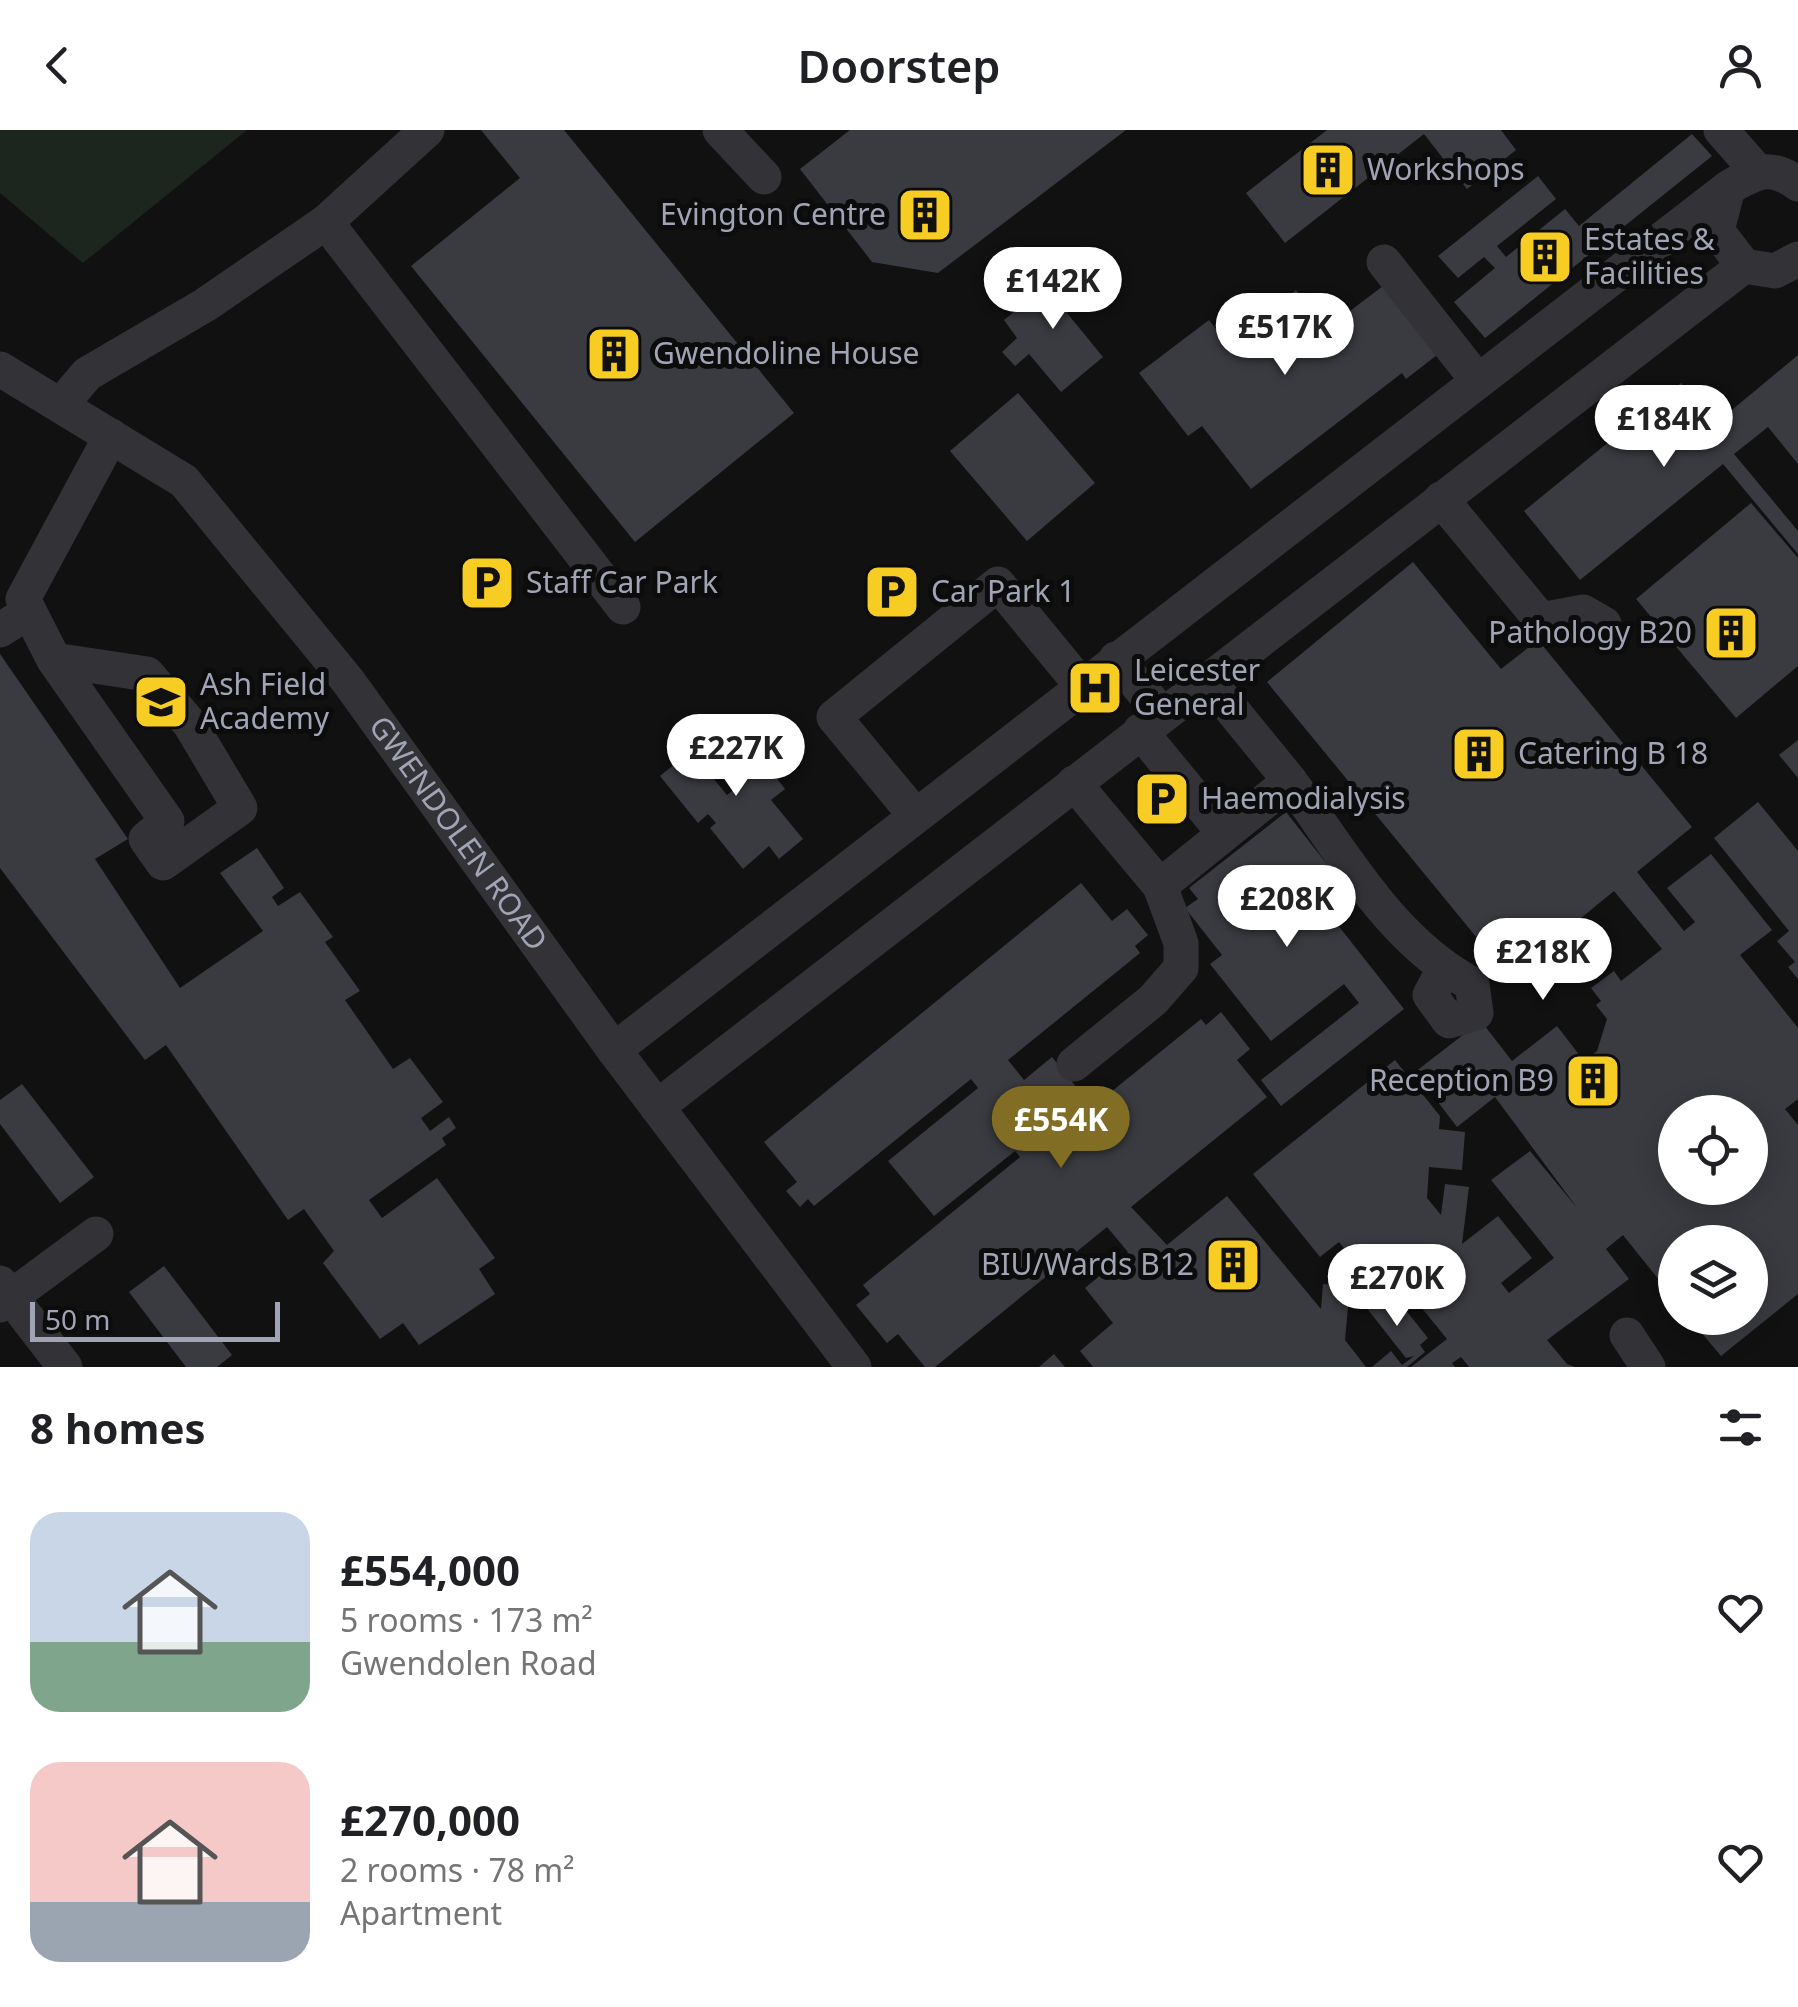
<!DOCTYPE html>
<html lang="en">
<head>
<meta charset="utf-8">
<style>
	body { margin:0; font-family:"Noto Sans",sans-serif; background:#f6f6f6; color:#202124; height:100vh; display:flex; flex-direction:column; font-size:38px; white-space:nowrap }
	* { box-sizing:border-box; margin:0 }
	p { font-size:32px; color:#757577 }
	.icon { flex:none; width:55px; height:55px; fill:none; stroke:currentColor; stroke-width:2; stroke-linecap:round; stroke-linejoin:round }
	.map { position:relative; height:1237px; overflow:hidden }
	.drawer { display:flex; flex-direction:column; background:#fff; flex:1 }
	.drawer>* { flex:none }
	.fabs { position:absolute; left:1658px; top:965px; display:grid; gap:20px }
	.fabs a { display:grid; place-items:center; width:110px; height:110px; border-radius:50%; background:#fff; box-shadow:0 5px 25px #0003; font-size:50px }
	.scale { position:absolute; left:30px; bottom:25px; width:250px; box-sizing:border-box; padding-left:10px; border:5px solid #a1a4b4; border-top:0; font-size:28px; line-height:35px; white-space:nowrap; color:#a1a4b4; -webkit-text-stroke:8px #0c0c0d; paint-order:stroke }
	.price { position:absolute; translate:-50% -85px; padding:0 22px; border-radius:35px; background:#fff; color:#222; font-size:32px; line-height:65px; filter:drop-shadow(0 2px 5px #0008) }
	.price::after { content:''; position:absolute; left:50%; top:60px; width:30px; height:22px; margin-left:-15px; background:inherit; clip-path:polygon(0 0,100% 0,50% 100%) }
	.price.active { background:#816e24; color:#fff }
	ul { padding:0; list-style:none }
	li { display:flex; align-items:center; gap:30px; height:250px; padding:0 30px }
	li span { display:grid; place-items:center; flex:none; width:280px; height:200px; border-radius:30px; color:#555 }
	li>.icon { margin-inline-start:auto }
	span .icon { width:120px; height:120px; fill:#fffc; stroke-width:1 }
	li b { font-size:42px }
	h2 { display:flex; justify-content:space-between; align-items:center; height:120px; padding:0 30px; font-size:42px }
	header { display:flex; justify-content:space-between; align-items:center; height:130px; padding:0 30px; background:#fff; font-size:45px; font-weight:600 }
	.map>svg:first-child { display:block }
	.green { fill:#1d251f }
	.building { fill:#3a3b40; fill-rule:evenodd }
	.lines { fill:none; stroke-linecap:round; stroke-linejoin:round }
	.minor { stroke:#323237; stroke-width:35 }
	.labels { text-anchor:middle; stroke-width:10; stroke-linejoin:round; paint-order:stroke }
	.poi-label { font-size:30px; fill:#a1a4b4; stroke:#0c0c0d; text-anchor:start }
	.street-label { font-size:30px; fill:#a1a4b4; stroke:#0c0c0d }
</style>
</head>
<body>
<header><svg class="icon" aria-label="back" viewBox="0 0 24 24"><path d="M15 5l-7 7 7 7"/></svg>Doorstep<svg class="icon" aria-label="person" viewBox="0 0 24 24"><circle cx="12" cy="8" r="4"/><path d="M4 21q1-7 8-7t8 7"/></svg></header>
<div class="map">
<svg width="1798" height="1237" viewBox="0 0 1798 1237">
	<rect width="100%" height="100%" fill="#111112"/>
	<path class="green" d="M 0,0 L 247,0 L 83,133 L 0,63 Z"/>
	<g class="building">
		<path d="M 481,0 L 564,0 L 794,283 L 635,412 L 411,136 L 520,48 Z"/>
		<path d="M 850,0 L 1126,0 L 938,143 L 872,132 L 800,39 Z"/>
		<path d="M 1327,0 L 1501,0 L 1516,20 L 1467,59 L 1424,4 L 1285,113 L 1246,63 Z"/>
		<path d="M 1692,4 L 1712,26 L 1485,208 L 1454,172 L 1495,138 L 1484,127 L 1458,148 L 1438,126 L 1538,46 L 1556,69 L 1497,116 L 1506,127 L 1565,79 L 1579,96 Z"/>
		<path d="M 1068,138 L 1089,163 L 1067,183 L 1103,227 L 1061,262 L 1029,224 L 1015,236 L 1002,222 L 1017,208 L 1004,190 Z"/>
		<path d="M 1383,156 L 1437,225 L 1406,249 L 1402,243 L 1251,359 L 1202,296 L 1188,306 L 1139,243 L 1209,190 L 1227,213 L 1296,160 L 1326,199 Z"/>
		<path d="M 1798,225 L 1798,334 L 1768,297 L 1734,324 L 1798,401 L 1798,424 L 1723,334 L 1580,450 L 1524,381 L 1681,253 L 1715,294 Z"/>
		<path d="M 1018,263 L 1095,353 L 1027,411 L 950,321 Z"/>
		<path d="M 1751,373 L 1798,428 L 1798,536 L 1736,588 L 1636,469 Z"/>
		<path d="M 1413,432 L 1501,539 L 1538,510 L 1692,697 L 1637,742 L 1684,801 L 1695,792 L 1667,758 L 1711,724 L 1772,800 L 1740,825 L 1798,898 L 1798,969 L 1785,979 L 1798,995 L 1798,1164 L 1721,1226 L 1689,1188 L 1750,1188 L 1750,1112 L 1675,1112 L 1675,1170 L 1623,1105 L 1606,1119 L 1629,1149 L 1547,1210 L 1567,1234 L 1575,1237 L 1469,1237 L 1461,1227 L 1452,1233 L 1455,1237 L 1411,1237 L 1447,1209 L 1381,1128 L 1363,1142 L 1339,1112 L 1320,1127 L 1253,1044 L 1395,930 L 1440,986 L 1439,999 L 1465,1002 L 1462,1040 L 1429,1037 L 1427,1068 L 1441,1085 L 1445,1054 L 1469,1057 L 1462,1114 L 1498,1086 L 1532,1128 L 1501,1153 L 1509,1163 L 1554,1128 L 1491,1050 L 1530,1021 L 1578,1079 L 1495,967 L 1457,997 L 1415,942 L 1481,891 L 1512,931 L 1557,896 L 1584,931 L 1597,921 L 1607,889 L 1596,875 L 1601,871 L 1591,858 L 1614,841 L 1621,851 L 1662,819 L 1614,761 L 1509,847 L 1267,552 ZM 1675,982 L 1750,982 L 1750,1058 L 1675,1058 Z"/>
		<path d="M 0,524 L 128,709 L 95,729 L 180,858 L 263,801 L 220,743 L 257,718 L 284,758 L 272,767 L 278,776 L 300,762 L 333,807 L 325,812 L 360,861 L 345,870 L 393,939 L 410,928 L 443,972 L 421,988 L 430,1001 L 449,987 L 456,998 L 442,1008 L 446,1015 L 369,1070 L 382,1088 L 437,1048 L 495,1128 L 479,1139 L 495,1164 L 419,1215 L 403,1193 L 380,1209 L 323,1133 L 334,1121 L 304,1079 L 288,1090 L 166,915 L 145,930 L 0,738 Z"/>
		<path d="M 732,586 L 762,622 L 754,629 L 763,639 L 768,637 L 785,659 L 771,670 L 803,709 L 779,729 L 769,716 L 743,739 L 710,698 L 716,693 L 708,684 L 698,693 L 660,646 L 691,621 L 727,665 L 756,641 L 751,634 L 742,642 L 711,604 Z"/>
		<path d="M 1798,610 L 1798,648 L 1779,625 Z"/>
		<path d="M 1758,672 L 1798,721 L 1798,849 L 1788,837 L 1795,832 L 1777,811 L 1789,801 L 1714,708 Z"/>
		<path d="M 1286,682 L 1334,743 L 1311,761 L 1404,879 L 1281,976 L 1261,950 L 1359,873 L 1344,854 L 1271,911 L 1210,834 L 1222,825 L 1185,778 L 1198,769 L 1189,758 Z"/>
		<path d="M 1081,753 L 1112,791 L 1127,779 L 1148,805 L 1135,816 L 1140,823 L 1008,930 L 1024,950 L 1052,927 L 1077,958 L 1048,981 L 1064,1000 L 1201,889 L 1206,895 L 1221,882 L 1250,919 L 1237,930 L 1267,967 L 1131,1077 L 1167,1115 L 1227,1066 L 1321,1179 L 1323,1154 L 1350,1156 L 1345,1210 L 1366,1237 L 1093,1237 L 1080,1221 L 1113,1193 L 1085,1158 L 1128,1122 L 1107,1097 L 935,1237 L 925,1237 L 898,1204 L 887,1213 L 856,1175 L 870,1164 L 863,1155 L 1020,1027 L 1015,1021 L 934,1086 L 888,1031 L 978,958 L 971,949 L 814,1076 L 808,1069 L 800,1077 L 786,1061 L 797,1052 L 764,1012 Z"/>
		<path d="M 22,954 L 94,1047 L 60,1073 L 0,994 L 0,970 Z"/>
		<path d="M 164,1136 L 232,1225 L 217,1237 L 186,1237 L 129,1162 Z"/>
		<path d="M 1388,1158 L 1428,1208 L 1420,1215 L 1425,1222 L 1407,1237 L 1372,1237 L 1391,1221 L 1402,1235 L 1414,1226 L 1406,1228 L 1365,1176 Z"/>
		<path d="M 1054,1224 L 1065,1237 L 1039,1237 Z"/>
	</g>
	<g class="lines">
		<g class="minor">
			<path d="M 720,0 L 764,47"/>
			<path d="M 1721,0 L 1757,41"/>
			<path d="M 1728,58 L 1717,101 L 1744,136 L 1775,141 L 1798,129"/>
			<path d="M 326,92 L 623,477"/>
			<path d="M 1384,132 L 1478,251"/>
			<path id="s1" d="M 0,239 L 184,351 L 348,551 L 614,920 L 854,1237"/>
			<path d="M 61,275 L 87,244 L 205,175 L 326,92 L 427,0"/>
			<path d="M 1441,369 L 1541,490 L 1583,482 L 1604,494"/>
			<path d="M 0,500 L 29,482"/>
			<path d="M 1116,529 L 1162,584"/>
			<path d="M 54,530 L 147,544 L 190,594 L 240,678 L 163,733 L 146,709 L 167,691 L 54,530 L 23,469 L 111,306"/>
			<path d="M 1140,601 L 1224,703"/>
			<path d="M 1290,651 C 1343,723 1391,811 1472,854 L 1476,883 L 1449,891 L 1430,865 L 1444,839"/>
			<path d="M 1074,653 L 1160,756 L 1290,651 L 1207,549"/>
			<path d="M 915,685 L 834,587 L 998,454 L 1082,556"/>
			<path d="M 614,920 L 1728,58 C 1755,42 1770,33 1798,54"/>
			<path d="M 1074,934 L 1153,870 L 1181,838 L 1181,813 L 1160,756"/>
			<path d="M 657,977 L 1744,136"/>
			<path d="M 0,1153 L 65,1237"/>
			<path d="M 0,1175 L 96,1104"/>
			<path d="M 1627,1205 L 1648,1237"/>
		</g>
	</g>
	<defs>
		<g id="building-square" transform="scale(2.875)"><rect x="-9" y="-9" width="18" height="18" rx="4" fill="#f8cd23" stroke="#0c0c0d"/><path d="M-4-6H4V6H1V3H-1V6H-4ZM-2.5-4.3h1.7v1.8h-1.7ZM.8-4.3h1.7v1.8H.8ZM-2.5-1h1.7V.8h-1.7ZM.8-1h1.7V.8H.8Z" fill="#111"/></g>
		<g id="parking-square" transform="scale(2.875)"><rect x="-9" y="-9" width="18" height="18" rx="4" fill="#f8cd23" stroke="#0c0c0d"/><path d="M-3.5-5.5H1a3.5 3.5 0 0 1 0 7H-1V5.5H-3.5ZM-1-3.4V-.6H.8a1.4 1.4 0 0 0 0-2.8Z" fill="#111"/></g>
		<g id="hospital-square" transform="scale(2.875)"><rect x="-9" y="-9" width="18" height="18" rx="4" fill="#f8cd23" stroke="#0c0c0d"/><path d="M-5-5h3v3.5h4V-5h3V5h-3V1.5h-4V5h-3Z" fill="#111"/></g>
		<g id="school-square" transform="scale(2.875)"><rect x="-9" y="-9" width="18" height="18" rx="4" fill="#f8cd23" stroke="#0c0c0d"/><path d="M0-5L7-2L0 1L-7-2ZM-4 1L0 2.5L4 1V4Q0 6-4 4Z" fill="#111"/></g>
	</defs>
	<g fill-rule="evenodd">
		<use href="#building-square" x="1328" y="40"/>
		<use href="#building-square" x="925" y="85"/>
		<use href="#building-square" x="1545" y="127"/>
		<use href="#building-square" x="614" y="224"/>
		<use href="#parking-square" x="487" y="453"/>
		<use href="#parking-square" x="892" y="462"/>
		<use href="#building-square" x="1731" y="503"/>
		<use href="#hospital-square" x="1095" y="558"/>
		<use href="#school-square" x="161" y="572"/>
		<use href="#building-square" x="1479" y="624"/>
		<use href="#parking-square" x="1162" y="669"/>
		<use href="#building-square" x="1593" y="951"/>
		<use href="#building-square" x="1233" y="1135"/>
	</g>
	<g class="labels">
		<g class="poi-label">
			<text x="1367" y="50">Workshops</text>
			<text x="886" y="95" text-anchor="end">Evington Centre</text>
			<text x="1584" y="120">Estates &amp;<tspan x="1584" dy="34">Facilities</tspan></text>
			<text x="653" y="234">Gwendoline House</text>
			<text x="526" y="463">Staff Car Park</text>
			<text x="931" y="472">Car Park 1</text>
			<text x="1692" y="513" text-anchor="end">Pathology B20</text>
			<text x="1134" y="551">Leicester<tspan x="1134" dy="34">General</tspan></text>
			<text x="200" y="565">Ash Field<tspan x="200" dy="34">Academy</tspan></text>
			<text x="1518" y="634">Catering B 18</text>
			<text x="1201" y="679">Haemodialysis</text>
			<text x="1554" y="961" text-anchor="end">Reception B9</text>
			<text x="1194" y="1145" text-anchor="end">BIU/Wards B12</text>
		</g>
		<g class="street-label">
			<text dy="10" stroke="none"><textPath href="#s1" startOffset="662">GWENDOLEN ROAD</textPath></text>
		</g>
	</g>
</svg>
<div class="fabs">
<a><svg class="icon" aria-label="locate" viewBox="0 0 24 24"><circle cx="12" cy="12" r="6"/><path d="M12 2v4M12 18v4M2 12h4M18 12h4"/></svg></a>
<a><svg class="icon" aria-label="layers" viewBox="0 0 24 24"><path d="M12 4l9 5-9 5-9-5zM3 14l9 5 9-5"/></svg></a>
</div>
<div class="scale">50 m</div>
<b class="price" style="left:1053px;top:202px">£142K</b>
<b class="price" style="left:1285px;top:248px">£517K</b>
<b class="price" style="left:1664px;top:340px">£184K</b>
<b class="price" style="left:736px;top:669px">£227K</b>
<b class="price" style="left:1287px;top:820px">£208K</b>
<b class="price" style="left:1543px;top:873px">£218K</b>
<b class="price active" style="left:1061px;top:1041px">£554K</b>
<b class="price" style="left:1397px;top:1199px">£270K</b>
</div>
<section class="drawer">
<h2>8 homes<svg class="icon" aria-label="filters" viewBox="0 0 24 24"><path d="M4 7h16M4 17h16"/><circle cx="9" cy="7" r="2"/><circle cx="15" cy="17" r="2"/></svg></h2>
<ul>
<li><span style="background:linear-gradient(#c9d6e8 65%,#7fa58c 0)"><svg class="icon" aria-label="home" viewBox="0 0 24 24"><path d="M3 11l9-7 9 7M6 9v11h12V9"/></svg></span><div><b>£554,000</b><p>5 rooms · 173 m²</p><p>Gwendolen Road</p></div><svg class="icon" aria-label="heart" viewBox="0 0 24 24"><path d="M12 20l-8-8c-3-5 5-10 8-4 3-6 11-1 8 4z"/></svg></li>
<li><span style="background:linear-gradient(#f6c9c9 70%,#9aa5b1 0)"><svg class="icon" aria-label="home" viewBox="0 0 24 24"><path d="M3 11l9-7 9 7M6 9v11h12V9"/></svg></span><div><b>£270,000</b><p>2 rooms · 78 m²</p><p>Apartment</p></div><svg class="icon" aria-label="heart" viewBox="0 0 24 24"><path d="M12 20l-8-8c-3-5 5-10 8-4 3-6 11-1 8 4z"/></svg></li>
</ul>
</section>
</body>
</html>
